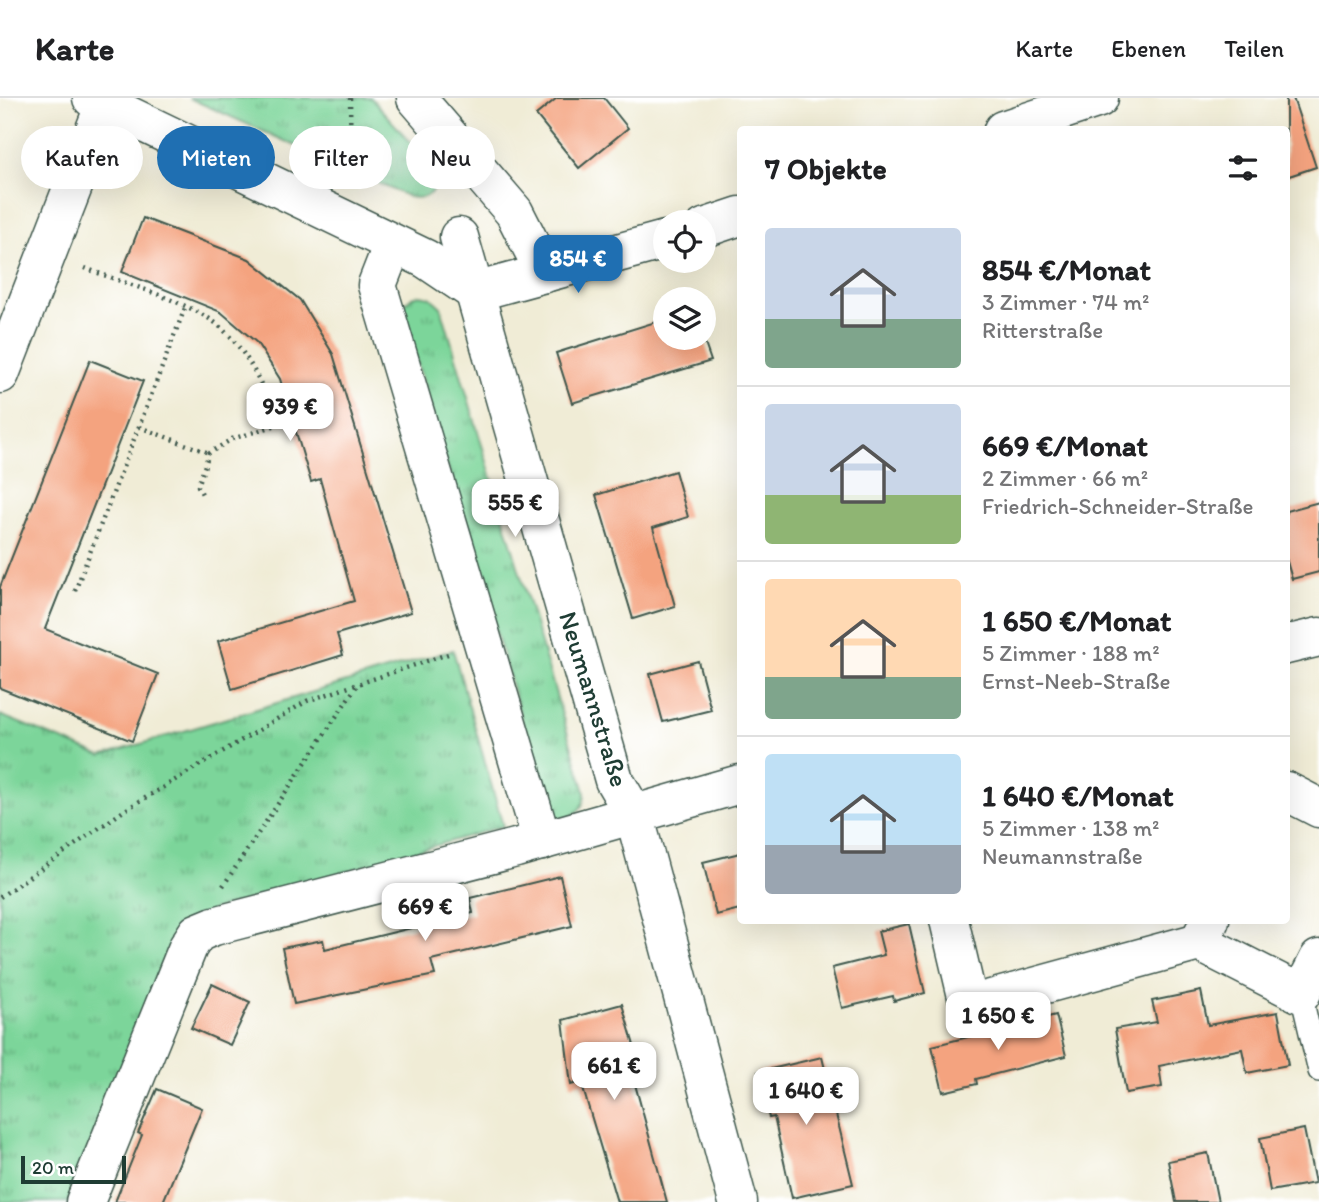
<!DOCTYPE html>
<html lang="de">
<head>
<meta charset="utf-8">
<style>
	body { margin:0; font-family:Itim,sans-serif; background:#f6f6f6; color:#202124; height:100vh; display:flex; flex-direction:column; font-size:26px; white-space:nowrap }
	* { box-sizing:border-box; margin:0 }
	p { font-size:23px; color:#757577 }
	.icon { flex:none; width:38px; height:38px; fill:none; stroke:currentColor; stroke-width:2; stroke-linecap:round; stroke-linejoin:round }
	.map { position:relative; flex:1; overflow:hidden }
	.details { position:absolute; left:737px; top:28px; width:553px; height:798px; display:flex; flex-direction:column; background:#fff; border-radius:7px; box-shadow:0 7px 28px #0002 }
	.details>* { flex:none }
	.guide { position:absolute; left:21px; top:28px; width:611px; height:63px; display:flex; gap:14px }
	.tools { position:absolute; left:653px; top:112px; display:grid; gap:14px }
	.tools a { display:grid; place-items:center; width:63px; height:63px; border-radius:50%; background:#fff; box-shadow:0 7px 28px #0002; font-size:35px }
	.scale { position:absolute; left:21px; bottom:18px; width:105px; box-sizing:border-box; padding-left:7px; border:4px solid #1f3d34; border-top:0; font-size:19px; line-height:24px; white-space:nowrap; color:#1f3d34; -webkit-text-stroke:5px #fff; paint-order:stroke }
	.price { position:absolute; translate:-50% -60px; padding:0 16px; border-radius:14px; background:#fff; color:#222; font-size:23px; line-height:46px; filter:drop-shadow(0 2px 4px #0008) }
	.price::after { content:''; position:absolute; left:50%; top:42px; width:21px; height:16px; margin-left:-10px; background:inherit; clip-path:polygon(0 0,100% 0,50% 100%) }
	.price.selected { background:#1f6fb2; color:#fff }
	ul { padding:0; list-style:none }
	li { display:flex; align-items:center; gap:21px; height:175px; padding:0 28px }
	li+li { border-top:2px solid #e0e0e0 }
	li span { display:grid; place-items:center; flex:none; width:196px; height:140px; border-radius:7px; color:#555 }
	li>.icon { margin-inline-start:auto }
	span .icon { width:84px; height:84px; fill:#fffc; stroke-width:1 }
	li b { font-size:30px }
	h2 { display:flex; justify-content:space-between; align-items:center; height:84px; padding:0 28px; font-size:30px }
	.chip { padding:0 24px; border-radius:32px; background:#fff; box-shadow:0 7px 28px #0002; font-size:24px; line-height:63px }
	.chip.selected { background:#1f6fb2; color:#fff }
	header { display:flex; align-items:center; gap:42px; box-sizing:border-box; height:98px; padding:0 35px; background:#fff; border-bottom:2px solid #e0e0e0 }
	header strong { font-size:33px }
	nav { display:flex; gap:38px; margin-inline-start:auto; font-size:24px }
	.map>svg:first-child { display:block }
	.grass { fill:url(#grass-tufts); stroke:#4e8967; stroke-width:2 }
	.building { fill:#f4a37f }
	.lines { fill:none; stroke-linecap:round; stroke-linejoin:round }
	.service-casing { stroke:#3e574c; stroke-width:24 }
	.minor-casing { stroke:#3e574c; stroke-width:41 }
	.path { stroke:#3e574c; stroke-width:4.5; stroke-dasharray:2 5; stroke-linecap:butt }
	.service { stroke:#fff; stroke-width:21 }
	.minor { stroke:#fff; stroke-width:38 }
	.labels { text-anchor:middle; stroke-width:5; stroke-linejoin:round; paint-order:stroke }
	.street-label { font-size:26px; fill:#1f3d34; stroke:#fff }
</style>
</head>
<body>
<header>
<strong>Karte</strong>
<nav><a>Karte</a><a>Ebenen</a><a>Teilen</a></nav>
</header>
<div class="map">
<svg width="1319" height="1104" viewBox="0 0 1319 1104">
	<defs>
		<pattern id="grass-tufts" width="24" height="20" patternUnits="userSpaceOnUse" patternTransform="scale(1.75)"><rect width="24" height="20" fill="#7cd59a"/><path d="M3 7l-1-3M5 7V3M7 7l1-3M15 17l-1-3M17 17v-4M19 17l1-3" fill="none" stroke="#65ae7e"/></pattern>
	</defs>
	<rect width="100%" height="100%" fill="#fff"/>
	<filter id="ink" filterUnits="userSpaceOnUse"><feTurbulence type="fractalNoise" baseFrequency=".0143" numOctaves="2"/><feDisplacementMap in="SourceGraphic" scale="14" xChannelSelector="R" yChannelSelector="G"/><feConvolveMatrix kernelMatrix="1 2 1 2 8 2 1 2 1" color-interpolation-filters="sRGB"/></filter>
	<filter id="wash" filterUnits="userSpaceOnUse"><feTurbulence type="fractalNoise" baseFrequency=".00686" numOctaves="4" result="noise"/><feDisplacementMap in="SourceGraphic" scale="28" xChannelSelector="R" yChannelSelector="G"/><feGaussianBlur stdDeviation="1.57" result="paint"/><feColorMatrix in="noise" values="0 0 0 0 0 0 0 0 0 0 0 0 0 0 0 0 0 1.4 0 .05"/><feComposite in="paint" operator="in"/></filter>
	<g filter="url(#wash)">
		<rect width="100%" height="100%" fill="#f0ecd6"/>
		<g class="grass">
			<path d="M 189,0 L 371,0 L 432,68 C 443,88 431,103 409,99 Z"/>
			<path d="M 420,197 L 430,199 L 441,209 L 585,694 C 585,713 569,725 550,718 L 401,209 L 412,199 Z"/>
			<path d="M 453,552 L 503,728 L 212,812 L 68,1104 L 0,1104 L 0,617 L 101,658 Z"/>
		</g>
		<g id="blocks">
			<g class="building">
				<path d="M 557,0 L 604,0 L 628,30 L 579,70 L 536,17 Z"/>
				<path d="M 1286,0 L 1293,0 L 1316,69 L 1286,79 Z"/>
				<path d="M 143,120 L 249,161 L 300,202 L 333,256 L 411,514 L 337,536 L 343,557 L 232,591 L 218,543 L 354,503 L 320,381 L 311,384 L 280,281 L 257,245 L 221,214 L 122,174 Z"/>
				<path d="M 665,221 L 665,240 L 703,240 L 711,263 L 572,305 L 556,255 Z"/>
				<path d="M 90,262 L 143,283 L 45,531 L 158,576 L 132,643 L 0,590 L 0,489 Z"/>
				<path d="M 675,373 L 688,419 L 653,430 L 675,508 L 633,521 L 596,397 Z"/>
				<path d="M 1319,404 L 1319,474 L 1292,481 L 1286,460 L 1286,413 Z"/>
				<path d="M 698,563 L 711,612 L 663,624 L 650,576 Z"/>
				<path d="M 740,755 L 740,811 L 716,817 L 703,764 Z"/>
				<path d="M 560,778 L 572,828 L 431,862 L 435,877 L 294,906 L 282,850 L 323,842 L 325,851 L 473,815 L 470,800 Z"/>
				<path d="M 909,826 L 925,895 L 894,903 L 893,898 L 842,910 L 832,870 L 884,857 L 878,833 Z"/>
				<path d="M 212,886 L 250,904 L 230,947 L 191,930 Z"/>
				<path d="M 1201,893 L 1208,927 L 1278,914 L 1288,967 L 1247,975 L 1242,951 L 1159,968 L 1162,989 L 1126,995 L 1115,931 L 1157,924 L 1152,903 Z"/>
				<path d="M 622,906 L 635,951 L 626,953 L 667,1104 L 617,1104 L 581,984 L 571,987 L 563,922 Z"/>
				<path d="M 1056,917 L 1066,958 L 976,981 L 977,986 L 943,994 L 932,948 Z"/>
				<path d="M 822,959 L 853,1086 L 792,1100 L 774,1019 L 769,1020 L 758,974 Z"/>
				<path d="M 157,991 L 202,1010 L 163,1104 L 115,1104 L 142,1037 L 138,1035 Z"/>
				<path d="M 1304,1031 L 1315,1085 L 1270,1093 L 1260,1040 Z"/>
				<path d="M 1208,1055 L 1218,1104 L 1176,1104 L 1168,1063 Z"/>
			</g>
		</g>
	</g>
	<g filter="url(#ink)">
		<use href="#blocks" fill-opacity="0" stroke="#3e574c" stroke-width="2"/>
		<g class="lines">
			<g class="service-casing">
				<path id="service" d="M 1301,896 L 1319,973"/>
			</g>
			<g class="minor-casing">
				<g id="minor">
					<path d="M 92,0 L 426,161 L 475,194 L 665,142"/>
					<path d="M 416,0 L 514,114 L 545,175"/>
					<path d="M 1003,32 L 1099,0"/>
					<path d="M 704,130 L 740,118"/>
					<path d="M 459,139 L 614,682 L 634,716 L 738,1104"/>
					<path d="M 393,146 L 377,187 L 542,743"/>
					<path d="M 0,276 L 105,6"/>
					<path d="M 1286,547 L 1319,539"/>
					<path d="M 1286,693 L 1319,710"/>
					<path d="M 949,822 L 969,907 L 1199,844"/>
					<path d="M 1210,822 L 1199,844 L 1301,896 L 1319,861"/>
					<path d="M 85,1104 L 188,849 L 197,835 L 214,828 L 516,750 L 740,686"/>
				</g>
			</g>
			<g class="path">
				<path d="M 350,0 L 351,78"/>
				<path d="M 85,170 C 120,184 190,204 218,227 C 249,254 264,289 277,327 L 232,341 L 209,355 L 198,388 L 204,400"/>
				<path d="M 139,329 L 209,355"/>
				<path d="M 75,493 L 185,210"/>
				<path d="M 223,788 L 358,586"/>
				<path d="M 0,799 L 125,712 L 307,603 L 448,556"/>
			</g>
			<use href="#service" class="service"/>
			<use href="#minor" class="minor"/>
		</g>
	</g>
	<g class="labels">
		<g class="street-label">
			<text transform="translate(594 601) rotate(73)" y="9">Neumannstraße</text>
		</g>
	</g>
</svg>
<div class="tools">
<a><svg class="icon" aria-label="locate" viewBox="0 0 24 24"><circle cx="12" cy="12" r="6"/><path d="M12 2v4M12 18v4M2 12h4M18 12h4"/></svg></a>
<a><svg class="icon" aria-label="layers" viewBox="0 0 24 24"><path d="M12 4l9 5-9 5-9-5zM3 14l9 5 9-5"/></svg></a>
</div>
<div class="scale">20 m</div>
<b class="price selected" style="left:578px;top:197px">854 €</b>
<b class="price" style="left:290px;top:345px">939 €</b>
<b class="price" style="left:515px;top:441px">555 €</b>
<b class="price" style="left:425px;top:845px">669 €</b>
<b class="price" style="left:998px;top:954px">1 650 €</b>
<b class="price" style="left:614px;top:1004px">661 €</b>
<b class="price" style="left:806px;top:1029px">1 640 €</b>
<div class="guide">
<a class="chip">Kaufen</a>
<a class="chip selected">Mieten</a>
<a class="chip">Filter</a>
<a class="chip">Neu</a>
</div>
<section class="details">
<h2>7 Objekte<svg class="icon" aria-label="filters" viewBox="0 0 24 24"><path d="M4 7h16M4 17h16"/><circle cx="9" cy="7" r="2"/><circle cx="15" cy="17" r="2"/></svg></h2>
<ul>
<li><span style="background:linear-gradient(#c9d6e8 65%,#7fa58c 0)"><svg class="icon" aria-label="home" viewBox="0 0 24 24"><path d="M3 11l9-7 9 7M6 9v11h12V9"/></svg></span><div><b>854 €/Monat</b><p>3 Zimmer · 74 m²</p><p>Ritterstraße</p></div></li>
<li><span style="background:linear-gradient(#c9d6e8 65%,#8fb573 0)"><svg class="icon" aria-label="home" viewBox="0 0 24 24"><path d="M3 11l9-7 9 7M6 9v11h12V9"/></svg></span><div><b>669 €/Monat</b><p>2 Zimmer · 66 m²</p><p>Friedrich-Schneider-Straße</p></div></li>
<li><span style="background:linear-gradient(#ffd9b3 70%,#7fa58c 0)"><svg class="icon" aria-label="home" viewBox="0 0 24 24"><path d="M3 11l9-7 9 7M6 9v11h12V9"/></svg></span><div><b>1 650 €/Monat</b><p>5 Zimmer · 188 m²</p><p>Ernst-Neeb-Straße</p></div></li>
<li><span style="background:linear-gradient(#bfe0f5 65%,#9aa5b1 0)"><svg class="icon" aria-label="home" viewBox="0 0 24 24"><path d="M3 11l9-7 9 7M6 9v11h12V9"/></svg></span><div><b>1 640 €/Monat</b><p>5 Zimmer · 138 m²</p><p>Neumannstraße</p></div></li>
</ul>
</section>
</div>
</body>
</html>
